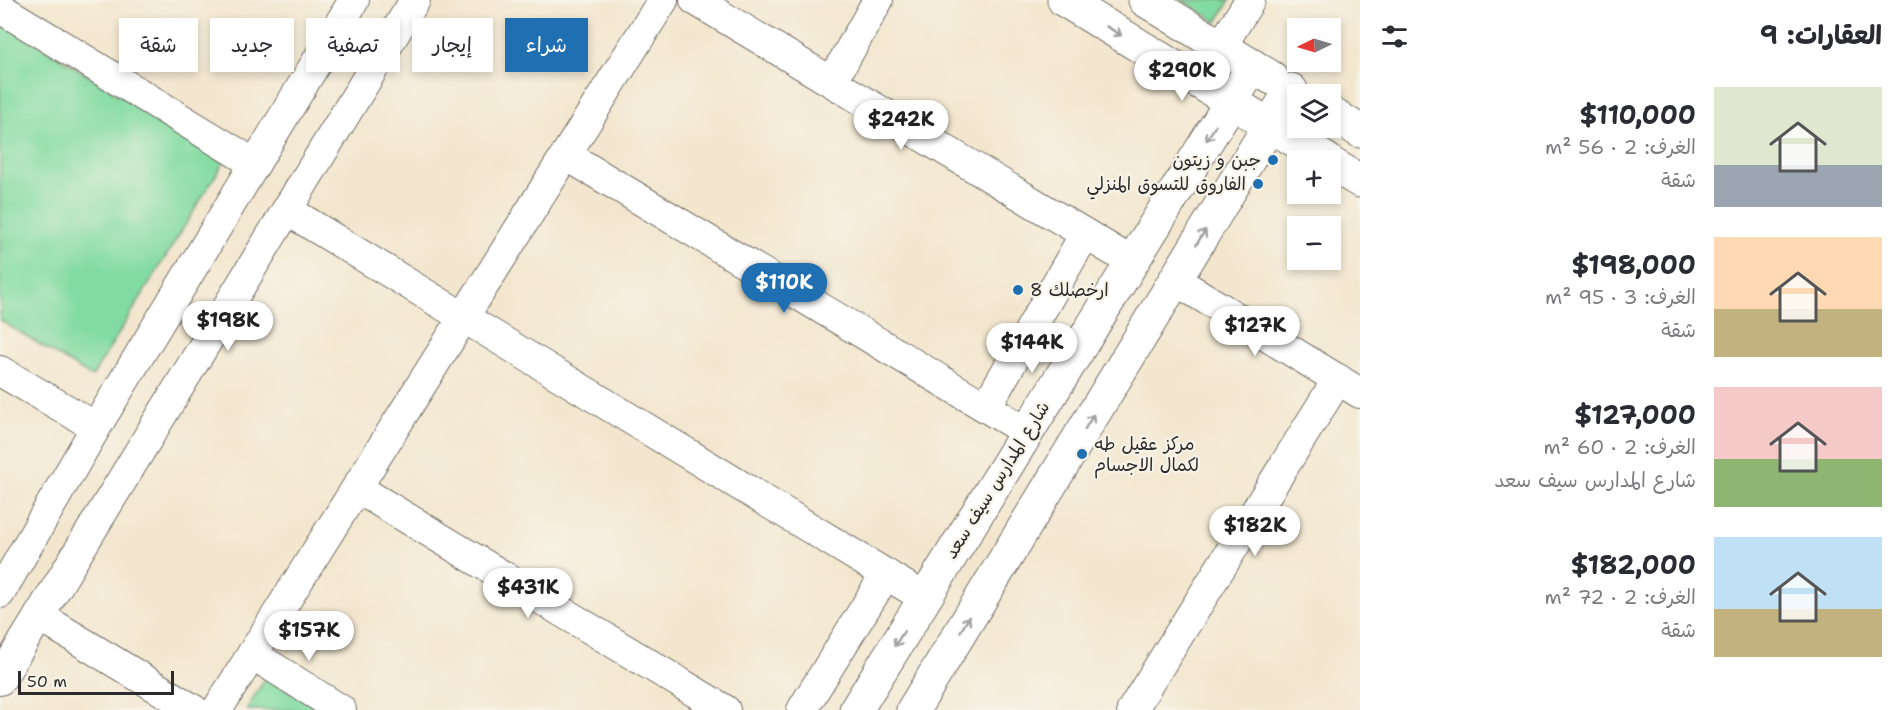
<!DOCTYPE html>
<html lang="ar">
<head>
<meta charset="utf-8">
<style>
	body { margin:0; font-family:"Shantell Sans","Playpen Sans Arabic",sans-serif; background:#f7f7f7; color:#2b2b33; direction:rtl; height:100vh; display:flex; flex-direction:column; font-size:22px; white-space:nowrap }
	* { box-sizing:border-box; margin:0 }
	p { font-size:20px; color:#7c7c81 }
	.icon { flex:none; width:33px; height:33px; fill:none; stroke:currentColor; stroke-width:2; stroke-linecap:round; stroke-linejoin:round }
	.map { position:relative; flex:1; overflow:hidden; direction:ltr }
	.sheet { display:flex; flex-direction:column; background:#fff; width:540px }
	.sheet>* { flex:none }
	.hud { position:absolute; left:18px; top:18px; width:570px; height:54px; direction:rtl; display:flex; gap:12px }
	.needle { width:39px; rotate:265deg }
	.fabs { position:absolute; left:1287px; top:18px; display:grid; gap:12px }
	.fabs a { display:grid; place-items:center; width:54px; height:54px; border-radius:0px; background:#fff; box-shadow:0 3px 9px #0003; font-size:30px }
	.scale { position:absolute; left:18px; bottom:15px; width:156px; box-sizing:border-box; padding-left:6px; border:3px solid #2b2b2b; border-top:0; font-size:16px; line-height:21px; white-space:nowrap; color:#2b2b2b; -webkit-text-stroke:4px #f7f3e8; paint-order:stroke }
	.price { position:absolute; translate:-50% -51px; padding:0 14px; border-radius:21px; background:#fff; color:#222; font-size:20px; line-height:39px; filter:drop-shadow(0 2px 3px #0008) }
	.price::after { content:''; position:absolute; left:50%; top:36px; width:18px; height:14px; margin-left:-9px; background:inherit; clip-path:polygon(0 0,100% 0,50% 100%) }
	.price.active { background:#1f6fb2; color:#fff }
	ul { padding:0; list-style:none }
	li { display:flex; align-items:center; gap:18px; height:150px; padding:0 18px }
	li span { display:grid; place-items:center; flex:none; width:168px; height:120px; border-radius:0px; color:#555 }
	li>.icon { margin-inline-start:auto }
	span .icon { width:72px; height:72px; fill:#fffc; stroke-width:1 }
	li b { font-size:26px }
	h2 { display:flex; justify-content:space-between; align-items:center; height:72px; padding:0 18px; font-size:26px }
	.tag { padding:0 21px; border-radius:0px; background:#fff; box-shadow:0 3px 9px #0003; font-size:21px; line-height:54px }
	.tag.active { background:#1f6fb2; color:#fff }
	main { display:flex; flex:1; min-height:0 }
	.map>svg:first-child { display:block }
	.green { fill:#82dba0; stroke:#568366; stroke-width:1.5 }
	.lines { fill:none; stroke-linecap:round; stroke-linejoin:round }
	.minor-casing { stroke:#716c64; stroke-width:32 }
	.major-casing { stroke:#716c64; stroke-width:35 }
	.minor { stroke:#fff; stroke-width:30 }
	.major { stroke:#fff; stroke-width:33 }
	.oneway { stroke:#a0a0a0 }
	.poi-dot { fill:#1f6fb2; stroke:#f7f3e8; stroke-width:2 }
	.labels { text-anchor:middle; stroke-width:4.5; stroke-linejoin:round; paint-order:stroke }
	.poi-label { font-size:18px; fill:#2b2b2b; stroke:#f7f3e8; text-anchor:end }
	.street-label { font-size:18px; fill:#2b2b2b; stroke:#f7f3e8 }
</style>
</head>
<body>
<main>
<section class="sheet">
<h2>العقارات: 9<svg class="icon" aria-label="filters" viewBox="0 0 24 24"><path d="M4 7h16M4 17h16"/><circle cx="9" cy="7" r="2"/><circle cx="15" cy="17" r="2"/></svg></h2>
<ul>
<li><span style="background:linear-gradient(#dfe7d0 65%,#9aa5b1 0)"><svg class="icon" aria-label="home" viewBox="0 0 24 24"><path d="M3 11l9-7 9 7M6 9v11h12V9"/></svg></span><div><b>$110,000</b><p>الغرف: 2 · 56 m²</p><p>شقة</p></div></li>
<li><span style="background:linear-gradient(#ffd9b3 60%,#c2b280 0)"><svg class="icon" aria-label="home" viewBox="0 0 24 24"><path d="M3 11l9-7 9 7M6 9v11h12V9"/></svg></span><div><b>$198,000</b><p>الغرف: 3 · 95 m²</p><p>شقة</p></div></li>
<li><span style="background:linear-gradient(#f6c9c9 60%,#8fb573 0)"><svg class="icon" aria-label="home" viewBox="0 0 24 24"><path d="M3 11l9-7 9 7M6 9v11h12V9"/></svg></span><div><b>$127,000</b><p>الغرف: 2 · 60 m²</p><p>شارع المدارس سيف سعد</p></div></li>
<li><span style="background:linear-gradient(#bfe0f5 60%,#c2b280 0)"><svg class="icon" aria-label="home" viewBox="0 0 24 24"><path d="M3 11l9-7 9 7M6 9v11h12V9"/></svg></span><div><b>$182,000</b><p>الغرف: 2 · 72 m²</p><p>شقة</p></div></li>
</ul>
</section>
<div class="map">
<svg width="1360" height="710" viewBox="0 0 1360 710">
	<rect width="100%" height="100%" fill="#f7f3e8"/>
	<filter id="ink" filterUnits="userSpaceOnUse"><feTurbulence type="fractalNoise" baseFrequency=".0167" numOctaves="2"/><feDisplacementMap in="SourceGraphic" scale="12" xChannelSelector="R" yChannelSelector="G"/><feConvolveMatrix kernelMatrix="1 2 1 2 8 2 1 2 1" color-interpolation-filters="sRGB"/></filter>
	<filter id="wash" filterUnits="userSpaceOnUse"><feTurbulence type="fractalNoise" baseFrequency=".008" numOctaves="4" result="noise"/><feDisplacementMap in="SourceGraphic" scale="24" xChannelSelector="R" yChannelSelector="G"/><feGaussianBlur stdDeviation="1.35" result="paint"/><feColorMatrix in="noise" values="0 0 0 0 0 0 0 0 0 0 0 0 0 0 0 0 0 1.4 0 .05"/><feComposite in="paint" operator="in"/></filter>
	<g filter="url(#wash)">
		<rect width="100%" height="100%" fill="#f3e6ce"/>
		<g class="green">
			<path d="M 1181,0 L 1230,0 L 1217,22 Z"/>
			<path d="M 0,21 L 225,160 L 92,377 L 0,320 Z"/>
			<path d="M 266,677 L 322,710 L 246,710 Z"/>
		</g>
	</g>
	<g filter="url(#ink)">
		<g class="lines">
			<g class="minor-casing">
				<g id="minor">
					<path d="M 695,0 L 1132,262"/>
					<path d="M 0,8 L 255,164"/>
					<path d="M 1221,47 L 1250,0"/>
					<path d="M 832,82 L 878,0"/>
					<path d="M 566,155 L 1027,432"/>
					<path d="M 287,210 L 925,598"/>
					<path d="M 1175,280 L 1360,393"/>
					<path d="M 0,371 L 96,427"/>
					<path d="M 986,407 L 1085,234"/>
					<path d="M 357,488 L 725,710"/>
					<path d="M 0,593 L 96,427 L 354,0"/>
					<path d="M 39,616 L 194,710"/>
					<path d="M 252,654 L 341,710"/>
					<path d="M 0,680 L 415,0"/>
					<path d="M 217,710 L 663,0"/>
					<path d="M 802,710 L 886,574"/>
					<path d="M 1132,710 L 1338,379"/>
				</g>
			</g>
			<g class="major-casing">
				<g id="major">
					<path d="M 1064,0 L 1327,160"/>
					<path d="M 1145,0 L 1272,78"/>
					<path d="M 1330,113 L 1360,131"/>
					<path d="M 1330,163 L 1360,181"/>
					<path d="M 856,710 L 1253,66"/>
					<path d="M 913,710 L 1291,90"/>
				</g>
			</g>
			<use href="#minor" class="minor"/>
			<use href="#major" class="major"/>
		</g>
		<defs><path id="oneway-shaft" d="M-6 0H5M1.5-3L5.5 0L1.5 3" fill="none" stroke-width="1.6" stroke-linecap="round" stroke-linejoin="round" transform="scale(1.5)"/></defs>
		<g class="oneway">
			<use href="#oneway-shaft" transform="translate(1114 31) rotate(31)"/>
			<use href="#oneway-shaft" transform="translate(1211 133) rotate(122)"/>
			<use href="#oneway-shaft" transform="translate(1201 237) rotate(-59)"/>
			<use href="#oneway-shaft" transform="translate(1089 422) rotate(-59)"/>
			<use href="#oneway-shaft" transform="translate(965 624) rotate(-59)"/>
			<use href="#oneway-shaft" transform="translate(899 639) rotate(122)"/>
		</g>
	</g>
	<g class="poi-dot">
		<circle cx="1273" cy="160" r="6"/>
		<circle cx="1258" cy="184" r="6"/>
		<circle cx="1018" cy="290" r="6"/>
		<circle cx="1082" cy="454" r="6"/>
	</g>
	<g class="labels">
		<g class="poi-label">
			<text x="1261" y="166">جبن و زيتون</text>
			<text x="1246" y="190">الفاروق للتسوق المنزلي</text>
			<text x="1030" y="296" text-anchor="start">ارخصلك 8</text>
			<text x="1094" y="450" text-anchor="start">مركز عقيل طه<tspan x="1094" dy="21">لكمال الاجسام</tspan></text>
		</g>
		<g class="street-label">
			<text transform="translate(997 480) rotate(-58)" y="6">شارع المدارس سيف سعد</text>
		</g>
	</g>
</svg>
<div class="fabs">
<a><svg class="needle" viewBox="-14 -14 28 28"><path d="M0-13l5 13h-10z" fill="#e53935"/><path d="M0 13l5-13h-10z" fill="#7c7c81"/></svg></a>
<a><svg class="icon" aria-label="layers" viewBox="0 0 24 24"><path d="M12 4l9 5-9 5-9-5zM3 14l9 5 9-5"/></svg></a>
<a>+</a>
<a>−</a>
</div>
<div class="scale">50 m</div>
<b class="price" style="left:1182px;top:102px">$290K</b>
<b class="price" style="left:901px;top:151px">$242K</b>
<b class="price active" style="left:784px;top:314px">$110K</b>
<b class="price" style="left:228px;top:352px">$198K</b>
<b class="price" style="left:1255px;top:357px">$127K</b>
<b class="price" style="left:1032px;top:374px">$144K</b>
<b class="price" style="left:1255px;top:557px">$182K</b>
<b class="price" style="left:528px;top:619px">$431K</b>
<b class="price" style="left:309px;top:662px">$157K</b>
<div class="hud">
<a class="tag active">شراء</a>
<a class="tag">إيجار</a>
<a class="tag">تصفية</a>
<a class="tag">جديد</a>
<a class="tag">شقة</a>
</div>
</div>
</main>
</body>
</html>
